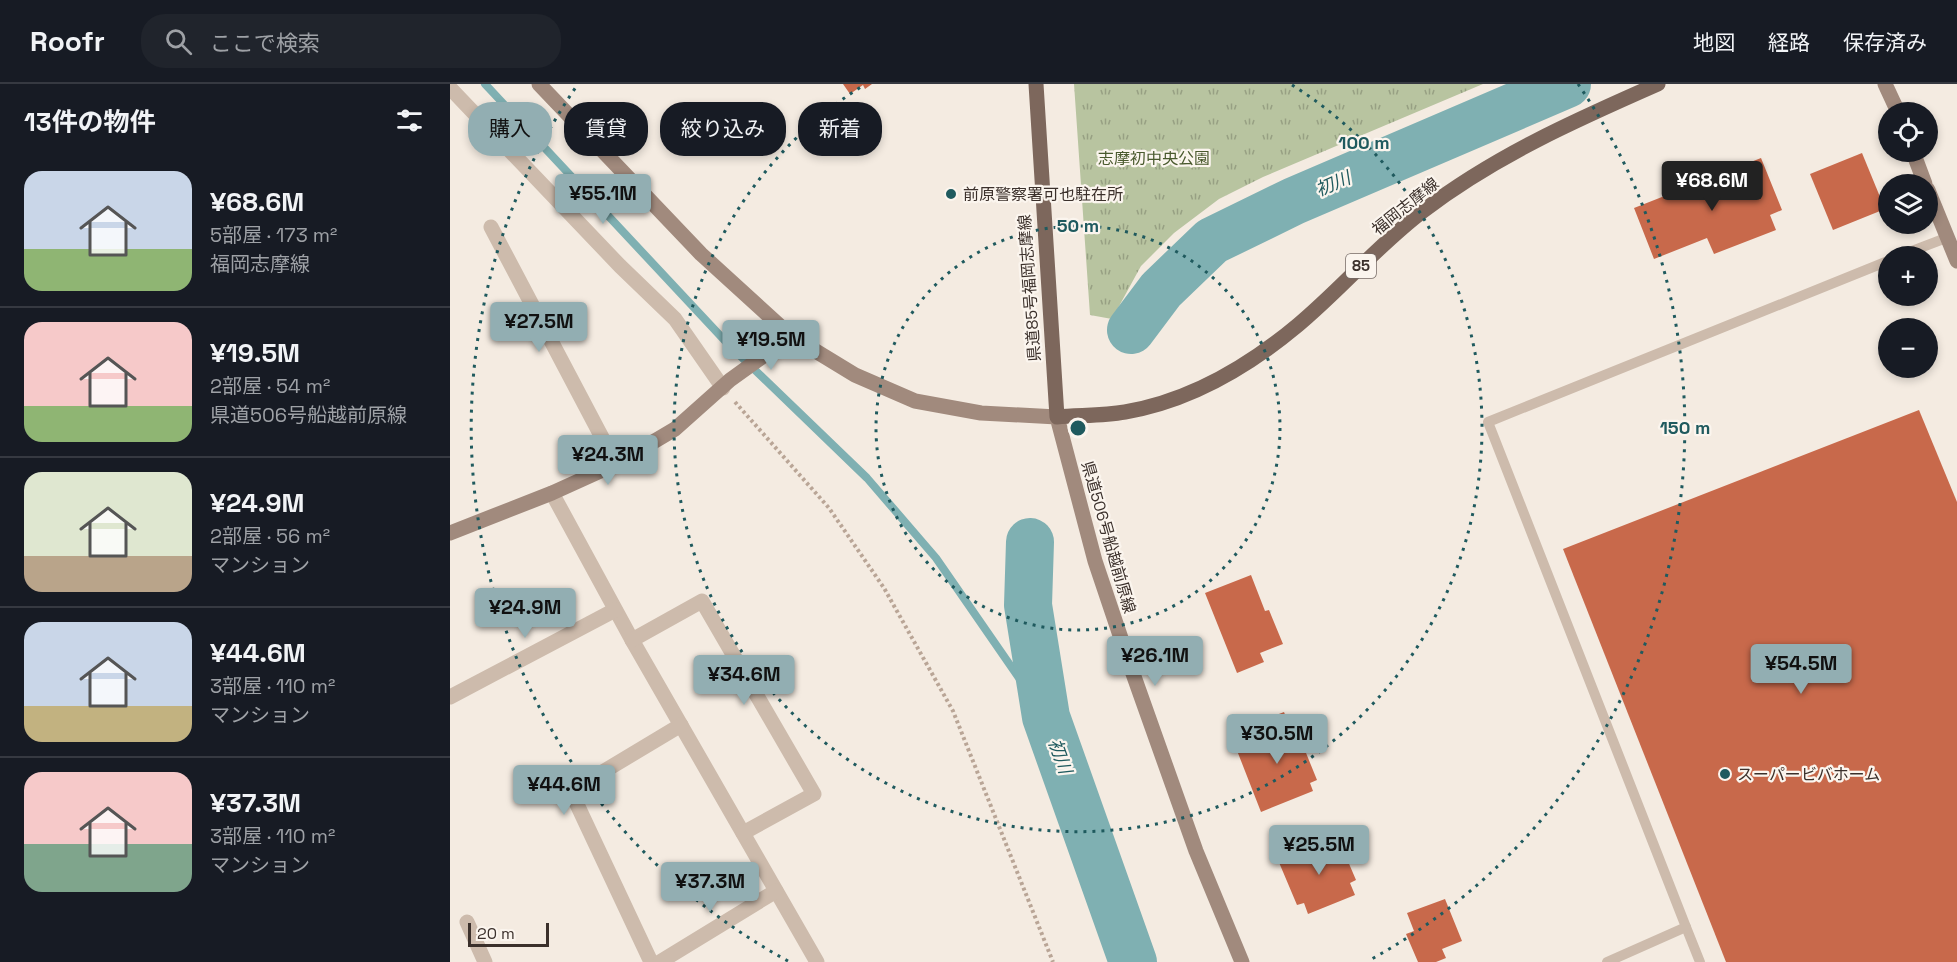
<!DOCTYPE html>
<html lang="ja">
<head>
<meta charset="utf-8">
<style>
	body { margin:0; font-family:"Space Grotesk","Noto Sans JP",sans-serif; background:#20242c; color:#f1f3f6; height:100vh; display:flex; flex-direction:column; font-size:22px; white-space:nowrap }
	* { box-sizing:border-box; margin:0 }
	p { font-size:20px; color:#9ea1a6 }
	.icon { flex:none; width:33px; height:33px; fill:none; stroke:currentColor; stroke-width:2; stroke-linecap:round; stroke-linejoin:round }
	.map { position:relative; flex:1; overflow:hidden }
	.drawer { display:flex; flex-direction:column; background:#171b24; width:450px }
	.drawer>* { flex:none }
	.guide { position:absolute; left:18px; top:18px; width:570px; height:54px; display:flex; gap:12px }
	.buttons { position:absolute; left:1428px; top:18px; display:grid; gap:12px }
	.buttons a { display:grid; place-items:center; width:60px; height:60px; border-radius:50%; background:#171b24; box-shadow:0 3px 9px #0003; font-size:30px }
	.scale { position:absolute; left:18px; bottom:15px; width:81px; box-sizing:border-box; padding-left:6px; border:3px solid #3b302b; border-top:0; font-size:16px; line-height:21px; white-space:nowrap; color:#3b302b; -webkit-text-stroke:4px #fbf5ee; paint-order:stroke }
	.price { position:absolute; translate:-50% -51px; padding:0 14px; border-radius:6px; background:#92aeb2; color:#111; font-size:20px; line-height:39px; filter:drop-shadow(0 2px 3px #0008) }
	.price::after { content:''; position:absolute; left:50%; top:36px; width:18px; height:14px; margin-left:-9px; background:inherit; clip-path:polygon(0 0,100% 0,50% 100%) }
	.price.current { background:#222; color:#fff }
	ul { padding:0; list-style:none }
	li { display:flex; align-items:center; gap:18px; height:150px; padding:0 24px }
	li+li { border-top:2px solid #363941 }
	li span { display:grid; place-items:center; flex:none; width:168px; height:120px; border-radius:18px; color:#555 }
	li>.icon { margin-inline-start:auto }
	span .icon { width:72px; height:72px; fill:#fffc; stroke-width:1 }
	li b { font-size:26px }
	h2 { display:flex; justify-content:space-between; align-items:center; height:72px; padding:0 24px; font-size:26px }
	.pill { padding:0 21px; border-radius:24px; background:#171b24; box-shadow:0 3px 9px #0003; font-size:21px; line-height:54px }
	.pill.current { background:#92aeb2; color:#111 }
	header { display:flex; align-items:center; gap:36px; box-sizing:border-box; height:84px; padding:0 30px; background:#171b24; border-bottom:2px solid #363941 }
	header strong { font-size:28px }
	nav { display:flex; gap:33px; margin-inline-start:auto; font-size:21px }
	.search { width:420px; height:54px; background:#20242c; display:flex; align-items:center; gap:15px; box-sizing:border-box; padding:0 21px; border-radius:24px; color:#9ea1a6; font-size:22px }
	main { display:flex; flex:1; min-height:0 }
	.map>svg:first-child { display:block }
	.park { fill:url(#park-tufts) }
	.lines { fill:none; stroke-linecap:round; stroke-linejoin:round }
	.stream { stroke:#7fb0b2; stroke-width:8 }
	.river { stroke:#7fb0b2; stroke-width:48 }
	.building { fill:#c8694b }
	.path { stroke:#b9a596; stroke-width:4; stroke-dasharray:3 3; stroke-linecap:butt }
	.lane { stroke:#cdbbac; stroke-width:10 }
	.street { stroke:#cdbbac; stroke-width:15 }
	.secondary { stroke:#a18a7d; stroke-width:15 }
	.primary { stroke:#7d675c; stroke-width:15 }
	.ring { fill:none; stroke:#1f5a5e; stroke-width:3; stroke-dasharray:3 6 }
	.poi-dot { fill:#1f5a5e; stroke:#fbf5ee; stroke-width:2 }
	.labels { text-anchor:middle; stroke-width:4.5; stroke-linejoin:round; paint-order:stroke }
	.shield { fill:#fbf5ee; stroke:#756b66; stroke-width:1.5 }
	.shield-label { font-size:15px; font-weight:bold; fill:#3b302b }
	.park-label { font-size:16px; fill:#4a5a2e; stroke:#fbf5ee }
	.poi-label { font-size:16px; fill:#3b302b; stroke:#fbf5ee; text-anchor:start }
	.street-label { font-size:16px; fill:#3b302b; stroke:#fbf5ee }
	.water-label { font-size:18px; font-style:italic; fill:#1f5a5e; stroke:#fbf5ee }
	.centre { fill:#1f5a5e; stroke:#fbf5ee; stroke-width:3 }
	.ring-label { font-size:18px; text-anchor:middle; font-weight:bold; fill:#1f5a5e; stroke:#fbf5ee; stroke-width:4.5; stroke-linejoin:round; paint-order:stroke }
</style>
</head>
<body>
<header>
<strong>Roofr</strong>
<div class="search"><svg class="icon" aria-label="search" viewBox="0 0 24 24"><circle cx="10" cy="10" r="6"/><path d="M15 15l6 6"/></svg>ここで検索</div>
<nav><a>地図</a><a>経路</a><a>保存済み</a></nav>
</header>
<main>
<section class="drawer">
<h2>13件の物件<svg class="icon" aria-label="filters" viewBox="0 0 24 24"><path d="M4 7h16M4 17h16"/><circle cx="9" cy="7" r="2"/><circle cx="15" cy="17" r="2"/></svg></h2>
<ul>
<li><span style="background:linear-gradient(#c9d6e8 65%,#8fb573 0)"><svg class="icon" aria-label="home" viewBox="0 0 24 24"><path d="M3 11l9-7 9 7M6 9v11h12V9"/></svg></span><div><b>¥68.6M</b><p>5部屋 · 173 m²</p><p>福岡志摩線</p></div></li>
<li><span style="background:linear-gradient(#f6c9c9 70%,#8fb573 0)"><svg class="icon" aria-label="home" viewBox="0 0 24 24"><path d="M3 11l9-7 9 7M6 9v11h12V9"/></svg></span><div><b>¥19.5M</b><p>2部屋 · 54 m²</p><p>県道506号船越前原線</p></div></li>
<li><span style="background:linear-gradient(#dfe7d0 70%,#b9a48a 0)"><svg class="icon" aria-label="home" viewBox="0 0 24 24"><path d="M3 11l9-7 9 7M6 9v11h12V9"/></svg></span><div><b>¥24.9M</b><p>2部屋 · 56 m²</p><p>マンション</p></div></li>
<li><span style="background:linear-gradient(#c9d6e8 70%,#c2b280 0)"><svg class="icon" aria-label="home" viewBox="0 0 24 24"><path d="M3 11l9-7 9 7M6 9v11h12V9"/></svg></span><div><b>¥44.6M</b><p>3部屋 · 110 m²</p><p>マンション</p></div></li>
<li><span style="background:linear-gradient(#f6c9c9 60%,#7fa58c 0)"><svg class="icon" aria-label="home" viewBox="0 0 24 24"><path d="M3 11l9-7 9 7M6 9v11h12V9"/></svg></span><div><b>¥37.3M</b><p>3部屋 · 110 m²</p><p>マンション</p></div></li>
</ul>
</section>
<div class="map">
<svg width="1507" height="878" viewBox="0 0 1507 878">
	<defs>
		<pattern id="park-tufts" width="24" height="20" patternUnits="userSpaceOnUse" patternTransform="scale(1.5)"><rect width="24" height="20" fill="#b8c4a0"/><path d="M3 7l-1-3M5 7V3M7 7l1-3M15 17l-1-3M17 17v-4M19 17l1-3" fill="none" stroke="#97a083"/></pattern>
	</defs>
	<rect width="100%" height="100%" fill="#f4ebe1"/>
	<path class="park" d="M 624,0 L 1033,0 L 813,93 L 769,115 L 724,149 L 691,182 L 662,235 L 640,231 Z"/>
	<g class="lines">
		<path class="stream" d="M 35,0 L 278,260 L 417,394 L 486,474 L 596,633"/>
		<g class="river">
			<path d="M 681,246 L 711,206 L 762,157 L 844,117 L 1117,0"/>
			<path d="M 580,458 L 578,521 L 596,633 L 683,878"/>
		</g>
	</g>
	<g class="building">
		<path d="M 393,0 L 422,0 L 415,5 L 413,1 L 400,10 Z"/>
		<path d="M 1412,69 L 1435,125 L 1383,146 L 1360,90 Z"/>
		<path d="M 1311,74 L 1332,126 L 1320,131 L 1326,146 L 1264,170 L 1257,154 L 1204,175 L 1184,124 Z"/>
		<path d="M 1469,326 L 1507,418 L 1507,878 L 1276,878 L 1113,465 Z"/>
		<path d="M 801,491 L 815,527 L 819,526 L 833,560 L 810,569 L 814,578 L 787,589 L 755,509 Z"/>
		<path d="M 834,628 L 849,667 L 854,664 L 867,696 L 860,699 L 863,707 L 811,728 L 786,664 L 815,653 L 809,638 Z"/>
		<path d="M 883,754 L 887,763 L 891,761 L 906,796 L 900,799 L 905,811 L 858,830 L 854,819 L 847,821 L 828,776 Z"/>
		<path d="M 995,815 L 1012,857 L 992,865 L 996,874 L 986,878 L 968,878 L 956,850 L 964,847 L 957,829 Z"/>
	</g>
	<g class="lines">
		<path class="path" d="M 285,318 L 379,424 L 434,504 L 503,627 L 603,878"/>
		<g class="lane">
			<path d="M 1449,172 L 1496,154"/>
			<path d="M 1236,843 L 1250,878"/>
			<path d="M 1157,878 L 1236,843 L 1038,338 L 1438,177"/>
		</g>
		<g class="street">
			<path d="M 0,4 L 170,182 L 225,235 L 273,304"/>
			<path d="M 41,143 L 166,380"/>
			<path d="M 102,409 L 182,556 L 367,878"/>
			<path d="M 182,556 L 252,517 L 364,710 L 293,749"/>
			<path d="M 0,613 L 165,526"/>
			<path d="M 17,838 L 35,878"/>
			<path d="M 201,878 L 124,714 L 126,704 L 231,641"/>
			<path d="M 210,878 L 326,807"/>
		</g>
		<g class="secondary">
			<path d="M 89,0 L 251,170 L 341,252 L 405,291 L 465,317 L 531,329 L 607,333 L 645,477 L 681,584 L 746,767 L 792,878"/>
			<path d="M 1435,0 L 1448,28"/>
			<path d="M 1463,68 L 1475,100"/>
			<path d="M 1478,106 L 1507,177"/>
			<path d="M 0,449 L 102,409 L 166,380 L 225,345 L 280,296 L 341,252"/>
		</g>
		<path class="primary" d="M 586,0 L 607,333 C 629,331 653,332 675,328 C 740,317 799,282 848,241 C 891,205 928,161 973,127 C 1045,72 1126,36 1208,0"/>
	</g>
	<g class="ring">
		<circle cx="628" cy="344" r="202"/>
		<path d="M842 1A404 404 0 1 1 414 1"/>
		<path d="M338 877A607 607 0 0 1 128 0M1128 0A607 607 0 0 1 918 877"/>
	</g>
	<g class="poi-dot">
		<circle cx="501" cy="110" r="6"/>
		<circle cx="1275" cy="690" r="6"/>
	</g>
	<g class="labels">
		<rect class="shield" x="896" y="170" width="30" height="24" rx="4.5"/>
		<g class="shield-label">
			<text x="911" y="187">85</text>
		</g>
		<g class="park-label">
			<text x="704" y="80">志摩初中央公園</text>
		</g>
		<g class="poi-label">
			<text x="513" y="116">前原警察署可也駐在所</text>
			<text x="1287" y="696">スーパービバホーム</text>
		</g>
		<g class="street-label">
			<text transform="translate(955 122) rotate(-39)" y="6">福岡志摩線</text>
			<text transform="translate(579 204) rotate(-94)" y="6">県道85号福岡志摩線</text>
			<text transform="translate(659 453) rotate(74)" y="6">県道506号船越前原線</text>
		</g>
		<g class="water-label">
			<text transform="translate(883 100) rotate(-23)" y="6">初川</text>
			<text transform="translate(610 672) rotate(70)" y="6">初川</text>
		</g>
	</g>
	<circle cx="628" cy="344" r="9" class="centre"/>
	<g class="ring-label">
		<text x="914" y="65">100 m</text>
		<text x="628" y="148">50 m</text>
		<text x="1235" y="350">150 m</text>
	</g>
</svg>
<div class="buttons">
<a><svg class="icon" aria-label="locate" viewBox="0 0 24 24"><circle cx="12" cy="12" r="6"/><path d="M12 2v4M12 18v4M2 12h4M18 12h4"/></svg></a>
<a><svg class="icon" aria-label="layers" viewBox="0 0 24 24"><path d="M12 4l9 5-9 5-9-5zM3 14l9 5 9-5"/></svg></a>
<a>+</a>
<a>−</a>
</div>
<div class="scale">20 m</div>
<b class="price current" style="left:1262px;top:128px">¥68.6M</b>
<b class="price" style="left:153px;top:141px">¥55.1M</b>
<b class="price" style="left:89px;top:269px">¥27.5M</b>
<b class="price" style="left:321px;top:287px">¥19.5M</b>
<b class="price" style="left:158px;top:402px">¥24.3M</b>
<b class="price" style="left:75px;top:555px">¥24.9M</b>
<b class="price" style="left:705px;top:603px">¥26.1M</b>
<b class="price" style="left:1351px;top:611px">¥54.5M</b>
<b class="price" style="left:294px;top:622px">¥34.6M</b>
<b class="price" style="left:827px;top:681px">¥30.5M</b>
<b class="price" style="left:114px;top:732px">¥44.6M</b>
<b class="price" style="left:869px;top:792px">¥25.5M</b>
<b class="price" style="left:260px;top:829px">¥37.3M</b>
<div class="guide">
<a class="pill current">購入</a>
<a class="pill">賃貸</a>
<a class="pill">絞り込み</a>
<a class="pill">新着</a>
</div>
</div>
</main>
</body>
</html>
